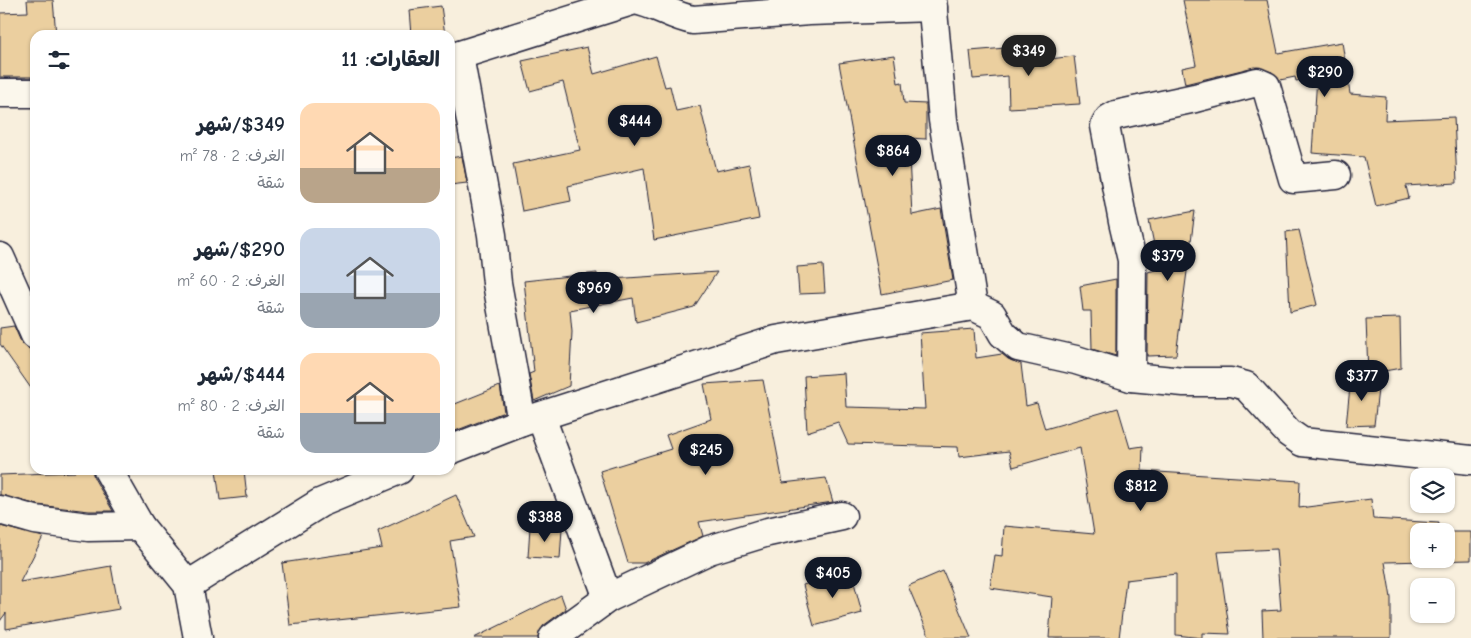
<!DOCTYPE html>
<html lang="ar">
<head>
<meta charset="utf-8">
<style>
	body { margin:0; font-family:"Comic Neue","Playpen Sans Arabic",sans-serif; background:#f2f2f3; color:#1f2937; direction:rtl; height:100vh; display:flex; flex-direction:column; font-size:19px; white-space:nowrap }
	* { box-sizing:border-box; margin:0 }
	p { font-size:16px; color:#747a83 }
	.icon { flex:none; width:28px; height:28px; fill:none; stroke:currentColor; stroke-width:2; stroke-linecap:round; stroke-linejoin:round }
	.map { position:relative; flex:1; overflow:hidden; direction:ltr }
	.details { position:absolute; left:30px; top:30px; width:425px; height:445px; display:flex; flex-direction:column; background:#fff; border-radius:15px; box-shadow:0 1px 4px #0004; direction:rtl }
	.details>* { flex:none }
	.fabs { position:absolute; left:1410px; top:468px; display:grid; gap:10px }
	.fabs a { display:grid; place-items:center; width:45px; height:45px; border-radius:10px; background:#fff; box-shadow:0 1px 4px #0004; font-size:25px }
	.price { position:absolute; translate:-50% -42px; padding:0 11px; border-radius:18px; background:#111827; color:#fff; font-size:16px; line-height:32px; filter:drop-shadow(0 1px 2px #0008) }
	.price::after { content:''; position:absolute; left:50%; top:30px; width:15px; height:11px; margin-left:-8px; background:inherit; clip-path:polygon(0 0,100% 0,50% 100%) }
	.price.current { background:#222; color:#fff }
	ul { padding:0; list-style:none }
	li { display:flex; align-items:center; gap:15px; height:125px; padding:0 15px }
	li span { display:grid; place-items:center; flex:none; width:140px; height:100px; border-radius:15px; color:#555 }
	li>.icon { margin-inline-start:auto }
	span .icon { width:60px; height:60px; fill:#fffc; stroke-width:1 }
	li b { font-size:21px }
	h2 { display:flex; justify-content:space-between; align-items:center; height:60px; padding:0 15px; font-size:21px }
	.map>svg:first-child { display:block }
	.building { fill:#ebcf9f; stroke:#22223b }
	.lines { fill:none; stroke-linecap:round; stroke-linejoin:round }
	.street-casing { stroke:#22223b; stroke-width:31 }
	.street { stroke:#fbf7ec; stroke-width:28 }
</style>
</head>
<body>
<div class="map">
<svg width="1471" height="638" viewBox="0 0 1471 638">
	<rect width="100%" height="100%" fill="#f8efdd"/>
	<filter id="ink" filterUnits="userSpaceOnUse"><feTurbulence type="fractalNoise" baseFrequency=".02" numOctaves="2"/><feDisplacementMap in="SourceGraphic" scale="10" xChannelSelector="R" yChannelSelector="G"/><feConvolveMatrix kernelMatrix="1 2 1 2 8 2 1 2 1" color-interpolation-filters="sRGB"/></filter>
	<g filter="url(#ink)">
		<g class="building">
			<path d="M 27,0 L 53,0 L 56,35 L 35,35 L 35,77 L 0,77 L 0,13 L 28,12 Z"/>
			<path d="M 1183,0 L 1267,0 L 1278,53 L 1342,42 L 1350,94 L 1386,97 L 1385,120 L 1454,117 L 1457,183 L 1406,186 L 1409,198 L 1376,206 L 1364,157 L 1312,153 L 1317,77 L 1296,81 L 1295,77 L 1280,80 L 1272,72 L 1254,67 L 1185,84 L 1182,68 L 1196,65 Z"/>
			<path d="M 441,6 L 445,35 L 411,35 L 409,10 Z"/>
			<path d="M 587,47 L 594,74 L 656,56 L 665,87 L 670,86 L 676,111 L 700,106 L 716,171 L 749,164 L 759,219 L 654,240 L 644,168 L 568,186 L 571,201 L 522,211 L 513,164 L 580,150 L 563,82 L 530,91 L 522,61 Z"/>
			<path d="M 1018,47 L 1019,63 L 1074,56 L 1080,104 L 1009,108 L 1008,76 L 973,79 L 970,51 Z"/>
			<path d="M 894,55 L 898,83 L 902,82 L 904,103 L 926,104 L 926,139 L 908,138 L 912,215 L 941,209 L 953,280 L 882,294 L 839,63 Z"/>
			<path d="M 462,156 L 467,183 L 450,185 L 450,158 Z"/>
			<path d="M 1195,211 L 1176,355 L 1147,356 L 1148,272 L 1159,269 L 1149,220 Z"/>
			<path d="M 1299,230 L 1317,305 L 1290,312 L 1286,232 Z"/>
			<path d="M 823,265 L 825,293 L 799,294 L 797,267 Z"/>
			<path d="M 717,272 L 694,307 L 636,322 L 633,298 L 570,310 L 572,332 L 569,386 L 534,401 L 529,374 L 534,372 L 524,281 L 597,273 L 597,280 Z"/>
			<path d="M 1116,279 L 1116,356 L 1092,349 L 1091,311 L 1083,311 L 1080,286 Z"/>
			<path d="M 1400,318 L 1401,368 L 1368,374 L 1366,319 Z"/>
			<path d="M 14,326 L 21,342 L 31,350 L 35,394 L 0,344 L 0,328 Z"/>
			<path d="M 974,329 L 976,358 L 1002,354 L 1008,359 L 1021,364 L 1026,406 L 1037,403 L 1045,429 L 1118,408 L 1130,448 L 1143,446 L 1142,471 L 1300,481 L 1299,508 L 1371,499 L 1373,519 L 1439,523 L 1437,531 L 1419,531 L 1419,559 L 1446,559 L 1446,532 L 1471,532 L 1471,560 L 1385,562 L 1391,598 L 1391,638 L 1263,638 L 1262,611 L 1281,610 L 1276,549 L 1218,552 L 1230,634 L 1202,633 L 1202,638 L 1176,635 L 1176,574 L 1126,580 L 1119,638 L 1049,638 L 1052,597 L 990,588 L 995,555 L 1002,556 L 1004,526 L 1094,534 L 1080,448 L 1013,467 L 1009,451 L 959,457 L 958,447 L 848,444 L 838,422 L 807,432 L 804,376 L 844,373 L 846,407 L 925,409 L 920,333 Z"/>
			<path d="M 1351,377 L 1379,380 L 1374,425 L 1346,426 Z"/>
			<path d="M 763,380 L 783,483 L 826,478 L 833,502 L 699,522 L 703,536 L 644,563 L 628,563 L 600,471 L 671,449 L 666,435 L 711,419 L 704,384 Z"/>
			<path d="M 500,386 L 504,412 L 450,433 L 450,406 Z"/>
			<path d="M 74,470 L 92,470 L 94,478 L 113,511 L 89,511 L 38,505 L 0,495 L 0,475 L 75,472 Z"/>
			<path d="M 216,470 L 244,470 L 247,497 L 220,500 Z"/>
			<path d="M 456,495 L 474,537 L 450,541 L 461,607 L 290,625 L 282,563 L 382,548 L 378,531 Z"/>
			<path d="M 0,526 L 43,537 L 20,582 L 111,566 L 119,609 L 6,629 L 6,613 L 0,621 Z"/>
			<path d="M 530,527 L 562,529 L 560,559 L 528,557 Z"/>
			<path d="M 851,571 L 862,613 L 814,626 L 803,585 Z"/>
			<path d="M 943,571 L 971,638 L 930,638 L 908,586 Z"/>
			<path d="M 561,595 L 566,609 L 543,626 L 538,638 L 474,638 Z"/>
		</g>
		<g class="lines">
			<g class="street-casing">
				<g id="street">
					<path d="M 932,0 L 943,120 L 973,306"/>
					<path d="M 459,56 L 492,235 L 497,283 L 522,422"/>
					<path d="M 450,58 L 635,0 C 656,4 672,16 693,20 L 809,11 L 933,7"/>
					<path d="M 0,93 L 35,93"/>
					<path d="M 0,257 L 35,335"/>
					<path d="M 1131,377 L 1132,260 L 1123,222 L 1105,126 L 1109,119 L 1116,115 L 1195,98 L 1257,82 L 1266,86 L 1293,179 L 1336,175"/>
					<path d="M 541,417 L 608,598"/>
					<path d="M 450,450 L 522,422 L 776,340 L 973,306 L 992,315 L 1003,334 L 1018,347 L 1076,360 L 1131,377 L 1184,382 L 1231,382 L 1246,386 L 1289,433 L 1302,442 L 1471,460"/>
					<path d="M 108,470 L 140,526 L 188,585 L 198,638"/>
					<path d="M 0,510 L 35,520 L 88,527 L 140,526"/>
					<path d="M 188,585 L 320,503 L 399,470"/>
					<path d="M 553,638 L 608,598 L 709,550 L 768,532 L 842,516"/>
				</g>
			</g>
			<use href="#street" class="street"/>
		</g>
	</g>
</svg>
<div class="fabs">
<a><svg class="icon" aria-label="layers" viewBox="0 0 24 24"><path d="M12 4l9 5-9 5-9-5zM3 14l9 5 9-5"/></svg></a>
<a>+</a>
<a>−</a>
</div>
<b class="price current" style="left:1029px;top:77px">$349</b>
<b class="price" style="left:1325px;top:98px">$290</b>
<b class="price" style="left:635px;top:147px">$444</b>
<b class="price" style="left:893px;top:177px">$864</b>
<b class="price" style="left:1168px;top:282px">$379</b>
<b class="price" style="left:594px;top:314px">$969</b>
<b class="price" style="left:1362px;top:402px">$377</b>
<b class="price" style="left:706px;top:476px">$245</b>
<b class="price" style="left:1141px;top:512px">$812</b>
<b class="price" style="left:545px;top:543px">$388</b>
<b class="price" style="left:833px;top:599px">$405</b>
<section class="details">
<h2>العقارات: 11<svg class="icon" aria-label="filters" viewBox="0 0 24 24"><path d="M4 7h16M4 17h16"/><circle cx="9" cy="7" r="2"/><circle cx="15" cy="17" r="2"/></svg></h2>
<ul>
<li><span style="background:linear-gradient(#ffd9b3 65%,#b9a48a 0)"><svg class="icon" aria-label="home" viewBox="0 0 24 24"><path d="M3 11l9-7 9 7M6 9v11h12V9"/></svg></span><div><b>$349/شهر</b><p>الغرف: 2 · 78 m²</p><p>شقة</p></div></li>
<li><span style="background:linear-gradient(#c9d6e8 65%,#9aa5b1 0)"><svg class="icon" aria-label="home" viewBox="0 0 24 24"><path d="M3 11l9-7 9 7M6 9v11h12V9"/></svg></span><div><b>$290/شهر</b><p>الغرف: 2 · 60 m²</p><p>شقة</p></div></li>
<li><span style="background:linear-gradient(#ffd9b3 60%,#9aa5b1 0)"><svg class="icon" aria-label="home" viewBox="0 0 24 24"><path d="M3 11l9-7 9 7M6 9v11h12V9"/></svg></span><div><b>$444/شهر</b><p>الغرف: 2 · 80 m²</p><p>شقة</p></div></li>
</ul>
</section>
</div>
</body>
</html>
